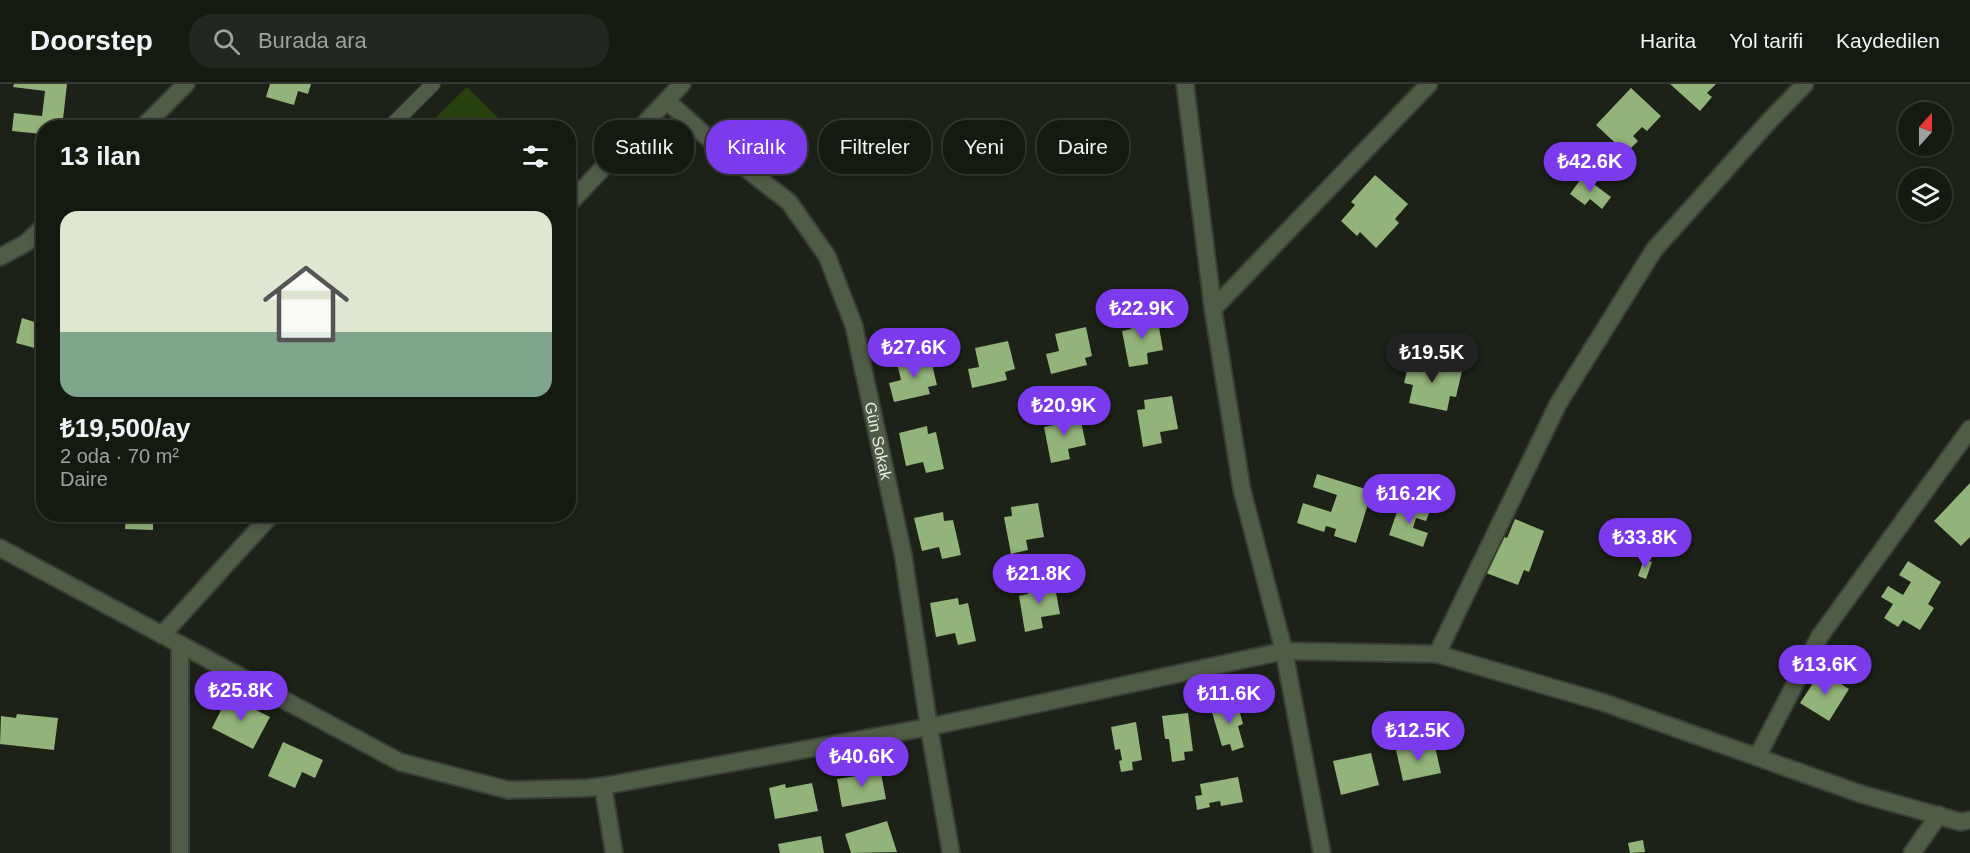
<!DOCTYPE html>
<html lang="tr">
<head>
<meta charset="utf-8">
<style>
	body { margin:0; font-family:Helvetica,sans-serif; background:#22271f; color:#f1f3f6; height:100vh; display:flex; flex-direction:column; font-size:22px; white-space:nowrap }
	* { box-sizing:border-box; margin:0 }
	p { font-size:20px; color:#9da19f }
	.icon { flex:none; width:33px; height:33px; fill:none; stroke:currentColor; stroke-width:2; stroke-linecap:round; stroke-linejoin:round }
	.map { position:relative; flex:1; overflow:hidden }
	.side { position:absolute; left:36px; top:36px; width:540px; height:402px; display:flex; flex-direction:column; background:#151a11; border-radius:24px; box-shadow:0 3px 9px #0003,0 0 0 2px #343831 }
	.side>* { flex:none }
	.hud { position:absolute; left:594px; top:36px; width:570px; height:54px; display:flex; gap:12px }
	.needle { width:39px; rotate:21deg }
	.controls { position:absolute; left:1898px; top:18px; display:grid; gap:12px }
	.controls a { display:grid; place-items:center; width:54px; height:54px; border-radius:50%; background:#151a11; box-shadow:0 3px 9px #0003,0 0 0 2px #343831; font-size:30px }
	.price { position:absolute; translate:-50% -51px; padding:0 14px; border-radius:21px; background:#7c3aed; color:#fff; font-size:20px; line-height:39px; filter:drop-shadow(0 2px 3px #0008) }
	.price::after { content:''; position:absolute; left:50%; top:36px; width:18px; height:14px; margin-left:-9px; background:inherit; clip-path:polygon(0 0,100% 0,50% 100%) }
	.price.selected { background:#222; color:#fff }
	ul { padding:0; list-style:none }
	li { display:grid; align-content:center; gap:12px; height:318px; padding:0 24px }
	li span { display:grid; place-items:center; height:186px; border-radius:18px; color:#555 }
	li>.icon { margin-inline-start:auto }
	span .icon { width:108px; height:108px; fill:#fffc; stroke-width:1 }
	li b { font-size:26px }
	h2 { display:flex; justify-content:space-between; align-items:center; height:72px; padding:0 24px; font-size:26px }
	.tag { padding:0 21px; border-radius:24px; background:#151a11; box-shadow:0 3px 9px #0003,0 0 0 2px #343831; font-size:21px; line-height:54px }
	.tag.selected { background:#7c3aed; color:#fff }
	header { display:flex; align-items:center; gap:36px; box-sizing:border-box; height:84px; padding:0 30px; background:#151a11; border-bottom:2px solid #343831 }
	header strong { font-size:28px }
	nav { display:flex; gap:33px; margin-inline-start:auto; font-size:21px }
	.search { width:420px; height:54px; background:#22271f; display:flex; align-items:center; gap:15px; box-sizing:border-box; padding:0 21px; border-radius:24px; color:#9da19f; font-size:22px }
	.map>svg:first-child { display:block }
	.green { fill:#28410f }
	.building { fill:#92b379 }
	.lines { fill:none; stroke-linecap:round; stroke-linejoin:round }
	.service-casing { stroke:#393f34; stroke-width:16 }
	.minor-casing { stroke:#393f34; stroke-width:20 }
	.service { stroke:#4f5c46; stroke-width:14 }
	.minor { stroke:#4f5c46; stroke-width:16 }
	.labels { text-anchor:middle; stroke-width:6; stroke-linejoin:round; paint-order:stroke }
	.street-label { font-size:16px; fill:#eaefe7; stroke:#1c2217 }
</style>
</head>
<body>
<header>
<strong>Doorstep</strong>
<div class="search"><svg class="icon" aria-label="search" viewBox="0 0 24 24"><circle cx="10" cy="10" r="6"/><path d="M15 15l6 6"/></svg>Burada ara</div>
<nav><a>Harita</a><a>Yol tarifi</a><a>Kaydedilen</a></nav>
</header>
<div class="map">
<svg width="1970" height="769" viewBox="0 0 1970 769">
	<rect width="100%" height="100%" fill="#1c2217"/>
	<path class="green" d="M 467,3 L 507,43 L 426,43 Z"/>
	<g class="building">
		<path d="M 14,0 L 67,0 L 62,44 L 44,44 L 44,66 L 40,66 L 42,50 L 12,47 L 14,29 L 42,32 L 45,7 L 13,3 Z"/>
		<path d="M 270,0 L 311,0 L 308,10 L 298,7 L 294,21 L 266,13 Z"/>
		<path d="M 1670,0 L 1716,0 L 1707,9 L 1712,13 L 1700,27 Z"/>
		<path d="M 1631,4 L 1661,32 L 1647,47 L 1642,43 L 1633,52 L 1638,57 L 1626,69 L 1596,41 Z"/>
		<path d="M 1375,91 L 1408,120 L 1395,135 L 1399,139 L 1376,164 L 1360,148 L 1357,152 L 1341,137 L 1355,121 L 1351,118 Z"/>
		<path d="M 1583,92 L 1611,113 L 1602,125 L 1590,115 L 1585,121 L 1570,110 Z"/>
		<path d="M 1157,232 L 1163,266 L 1147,269 L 1148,280 L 1129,283 L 1122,247 L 1131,245 L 1130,237 Z"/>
		<path d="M 22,234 L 44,241 L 42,266 L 16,259 Z"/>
		<path d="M 1086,243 L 1092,272 L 1085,274 L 1087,281 L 1051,290 L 1046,270 L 1059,267 L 1055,250 Z"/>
		<path d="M 1008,257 L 1015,285 L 1005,288 L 1007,296 L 972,304 L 968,285 L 979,283 L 975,264 Z"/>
		<path d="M 930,272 L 937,301 L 928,303 L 930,310 L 894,318 L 889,299 L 901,296 L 897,279 Z"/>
		<path d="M 1410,274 L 1462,287 L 1456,313 L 1450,312 L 1447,327 L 1409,319 L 1413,301 L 1404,299 Z"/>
		<path d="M 1172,312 L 1178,345 L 1160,348 L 1162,359 L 1143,363 L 1137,326 L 1145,325 L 1144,316 Z"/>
		<path d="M 1079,328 L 1086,361 L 1068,365 L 1070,375 L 1051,379 L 1044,343 L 1054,341 L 1053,334 Z"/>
		<path d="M 927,342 L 928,350 L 936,348 L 944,385 L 926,389 L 923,378 L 906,382 L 899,349 Z"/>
		<path d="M 41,359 L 44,359 L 44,404 L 39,404 Z"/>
		<path d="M 1317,390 L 1372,407 L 1356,459 L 1334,452 L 1336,445 L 1326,442 L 1324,448 L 1297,439 L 1303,419 L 1331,428 L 1337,411 L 1313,403 Z"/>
		<path d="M 1970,399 L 1970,453 L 1961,462 L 1934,437 Z"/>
		<path d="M 1038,419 L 1044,453 L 1026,456 L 1028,466 L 1011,470 L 1004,433 L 1012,432 L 1011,423 Z"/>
		<path d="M 1400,419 L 1429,429 L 1426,437 L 1416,434 L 1413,444 L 1428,449 L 1423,463 L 1389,451 Z"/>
		<path d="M 943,428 L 944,437 L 953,436 L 961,471 L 942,475 L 939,463 L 922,467 L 914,434 Z"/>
		<rect x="97" y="430" width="26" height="5"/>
		<path d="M 126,430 L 153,430 L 153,446 L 125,445 Z"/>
		<path d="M 1515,435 L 1544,447 L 1529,488 L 1524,486 L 1518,501 L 1486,489 L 1500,451 L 1507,454 Z"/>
		<path d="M 1644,475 L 1652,478 L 1646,495 L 1638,492 Z"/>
		<path d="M 1908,477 L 1941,498 L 1928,520 L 1934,524 L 1920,546 L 1903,536 L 1898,543 L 1884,534 L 1893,520 L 1881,513 L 1888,502 L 1903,511 L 1911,498 L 1899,491 Z"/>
		<path d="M 1054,498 L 1060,530 L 1041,533 L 1043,544 L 1025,548 L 1019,512 L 1028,510 L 1027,502 Z"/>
		<path d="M 958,514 L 959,521 L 968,519 L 976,557 L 958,561 L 955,549 L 936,553 L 930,519 Z"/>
		<path d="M 1821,587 L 1849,605 L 1829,637 L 1800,619 Z"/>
		<path d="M 228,612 L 270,633 L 253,665 L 212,644 Z"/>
		<path d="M 1237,618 L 1243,640 L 1238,642 L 1244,663 L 1232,667 L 1230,660 L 1222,662 L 1211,625 Z"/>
		<path d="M 1188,629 L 1193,667 L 1184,668 L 1185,676 L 1172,678 L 1169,655 L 1165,655 L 1162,632 Z"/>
		<path d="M 17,630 L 58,634 L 54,666 L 0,660 L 1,632 L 16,634 Z"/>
		<path d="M 1136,638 L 1142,676 L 1132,678 L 1133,686 L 1121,688 L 1119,677 L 1122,676 L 1120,665 L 1115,666 L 1111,643 Z"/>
		<path d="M 283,658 L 323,676 L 315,694 L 302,688 L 295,704 L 268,692 Z"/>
		<path d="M 1434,658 L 1441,689 L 1403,697 L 1396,666 Z"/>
		<path d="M 1371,669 L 1379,701 L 1341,711 L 1333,677 Z"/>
		<path d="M 880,684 L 886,715 L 842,723 L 837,695 L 864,691 L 863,687 Z"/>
		<path d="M 1238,693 L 1243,718 L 1221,722 L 1220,717 L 1209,719 L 1210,723 L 1197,726 L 1195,712 L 1202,711 L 1200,700 Z"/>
		<path d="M 812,699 L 818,727 L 775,735 L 769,704 L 785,700 L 786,704 Z"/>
		<path d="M 887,737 L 897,768 L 851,769 L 845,750 Z"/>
		<path d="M 821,752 L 824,769 L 780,769 L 778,760 Z"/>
		<path d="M 1643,756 L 1645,768 L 1630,769 L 1628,759 Z"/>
	</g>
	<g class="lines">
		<g class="service-casing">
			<path id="service" d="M 389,44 L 433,0"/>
		</g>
		<g class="minor-casing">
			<g id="minor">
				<path d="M 1185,0 L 1213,225 L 1242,406 L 1284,567 L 1322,769"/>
				<path id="s1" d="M 667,17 L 717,62 L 789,118 L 827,172 L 854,242 L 903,470 L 929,643 L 951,769"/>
				<path d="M 142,44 L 186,0"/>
				<path d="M 568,121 L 682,0"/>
				<path d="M 0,173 L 26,159 L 44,142"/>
				<path d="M 1213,225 L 1429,0"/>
				<path d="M 0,464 L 400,678 L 508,706 L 588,704 L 603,702 L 929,643 L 1284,567 L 1437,570 L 1602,618 L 1861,710 L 1961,738 L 1970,736"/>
				<path d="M 162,551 L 272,430"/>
				<path d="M 1437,570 L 1558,320 L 1654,166 L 1771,35 L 1805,0"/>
				<path d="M 1757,673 L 1820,552 L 1970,345"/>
				<path d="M 603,702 L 614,769"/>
				<path d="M 180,769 L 180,560"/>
				<path d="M 1912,769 L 1939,731"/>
			</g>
		</g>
		<use href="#service" class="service"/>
		<use href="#minor" class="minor"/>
	</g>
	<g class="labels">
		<g class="street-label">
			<text dy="6" stroke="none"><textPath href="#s1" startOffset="417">Gün Sokak</textPath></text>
		</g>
	</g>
</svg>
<div class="controls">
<a><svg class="needle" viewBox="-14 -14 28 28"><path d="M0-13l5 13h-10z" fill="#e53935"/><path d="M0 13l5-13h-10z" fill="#9da19f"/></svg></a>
<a><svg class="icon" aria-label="layers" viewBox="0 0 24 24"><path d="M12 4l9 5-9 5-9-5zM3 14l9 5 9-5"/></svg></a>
</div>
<b class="price" style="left:1590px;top:109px">₺42.6K</b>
<b class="price" style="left:1142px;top:256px">₺22.9K</b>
<b class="price" style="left:914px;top:295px">₺27.6K</b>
<b class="price selected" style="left:1432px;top:300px">₺19.5K</b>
<b class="price" style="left:1064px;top:353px">₺20.9K</b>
<b class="price" style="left:1409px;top:441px">₺16.2K</b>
<b class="price" style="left:1645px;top:485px">₺33.8K</b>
<b class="price" style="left:1039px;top:521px">₺21.8K</b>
<b class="price" style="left:1825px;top:612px">₺13.6K</b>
<b class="price" style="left:241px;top:638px">₺25.8K</b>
<b class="price" style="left:1229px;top:641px">₺11.6K</b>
<b class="price" style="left:1418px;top:678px">₺12.5K</b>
<b class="price" style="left:862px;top:704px">₺40.6K</b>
<div class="hud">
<a class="tag">Satılık</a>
<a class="tag selected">Kiralık</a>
<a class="tag">Filtreler</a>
<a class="tag">Yeni</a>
<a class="tag">Daire</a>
</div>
<section class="side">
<h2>13 ilan<svg class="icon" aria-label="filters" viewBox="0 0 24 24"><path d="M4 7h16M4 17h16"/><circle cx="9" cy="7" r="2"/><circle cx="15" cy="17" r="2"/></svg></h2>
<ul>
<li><span style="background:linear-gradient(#dfe7d0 65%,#7fa58c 0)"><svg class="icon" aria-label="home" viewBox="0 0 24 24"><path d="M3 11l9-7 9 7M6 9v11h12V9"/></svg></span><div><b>₺19,500/ay</b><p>2 oda · 70 m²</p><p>Daire</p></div></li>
</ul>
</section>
</div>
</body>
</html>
